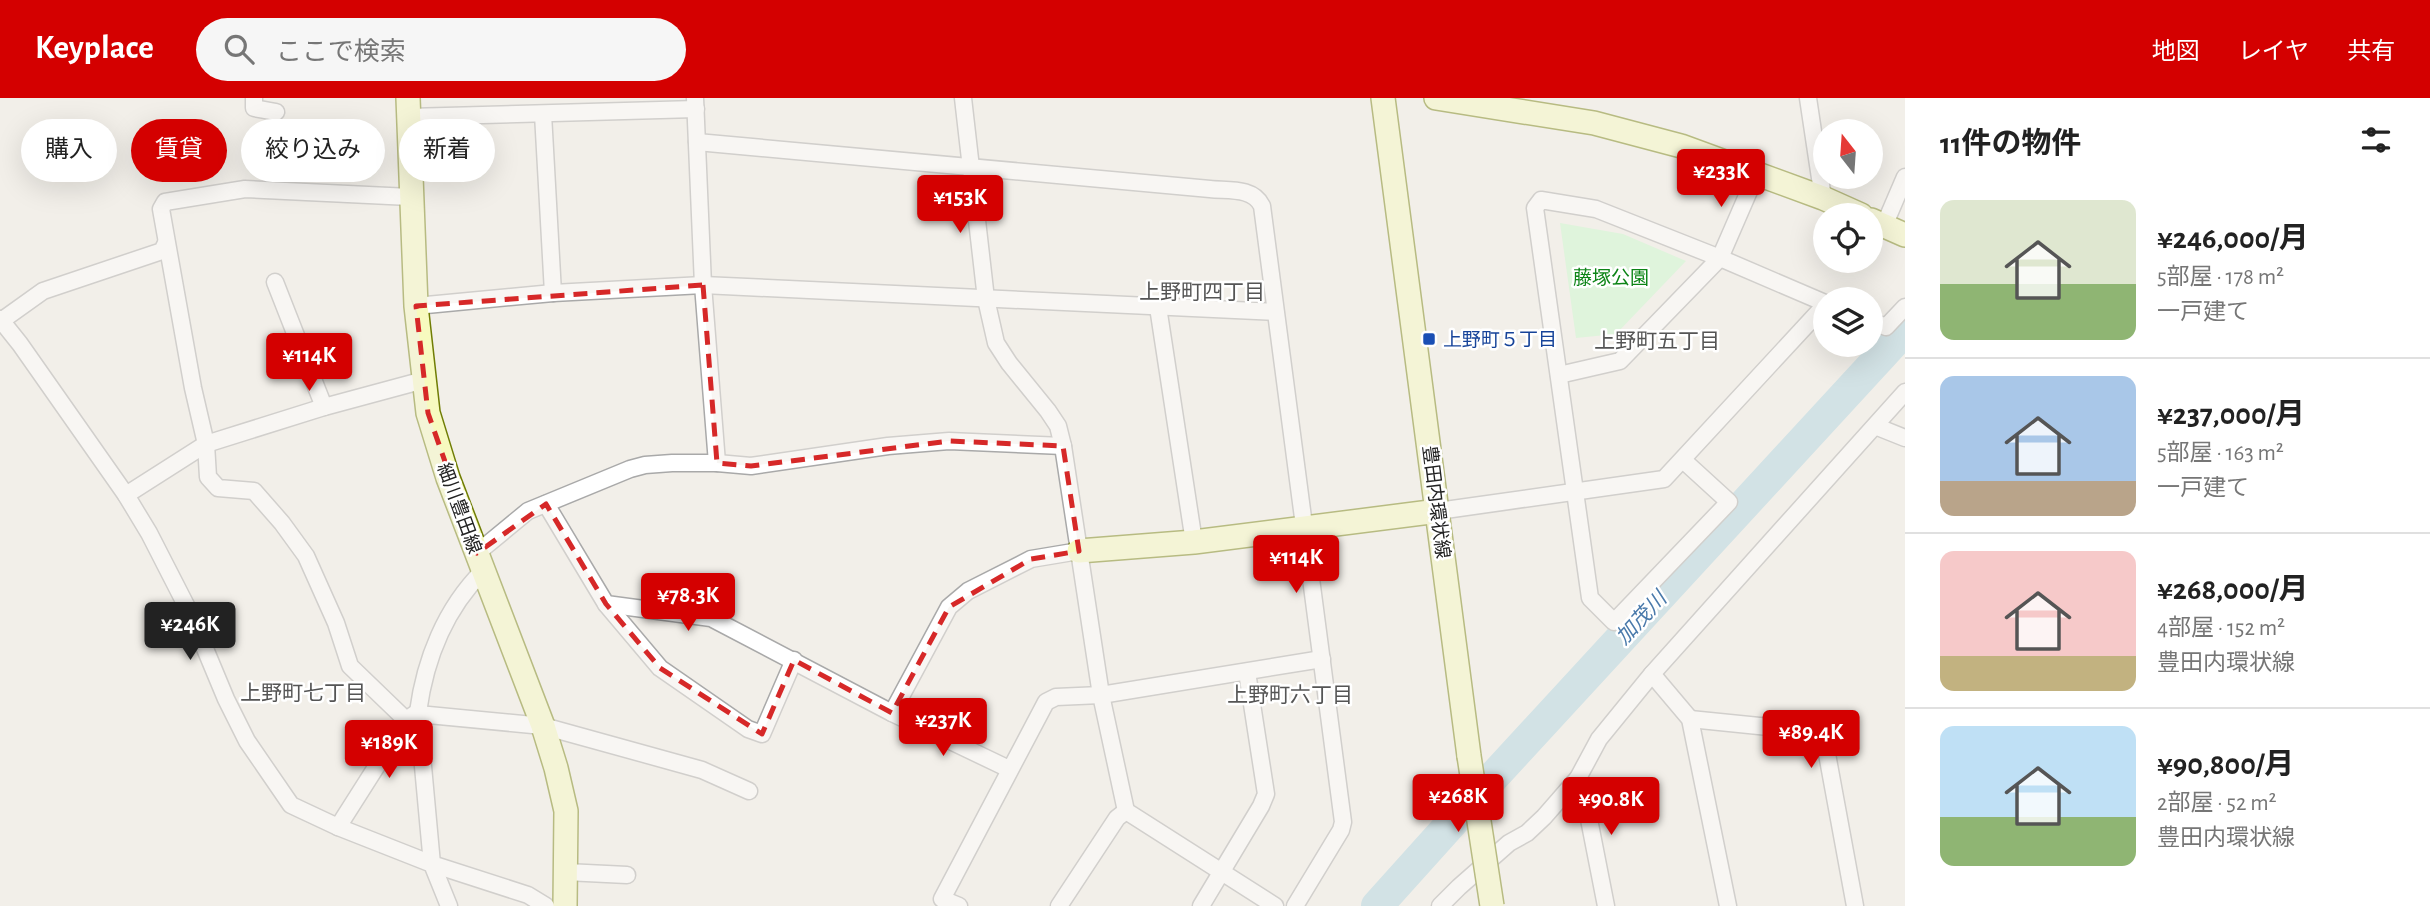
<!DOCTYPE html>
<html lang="ja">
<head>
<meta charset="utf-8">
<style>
	body { margin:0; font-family:"Alegreya Sans","Noto Sans JP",sans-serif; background:#f6f6f6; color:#222; height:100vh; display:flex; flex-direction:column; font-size:26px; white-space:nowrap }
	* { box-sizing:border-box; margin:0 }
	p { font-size:23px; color:#767676 }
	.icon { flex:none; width:38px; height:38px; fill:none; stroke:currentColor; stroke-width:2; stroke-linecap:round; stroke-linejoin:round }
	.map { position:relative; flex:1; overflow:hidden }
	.drawer { display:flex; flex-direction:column; background:#fff; width:525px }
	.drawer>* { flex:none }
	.top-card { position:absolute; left:21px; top:21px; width:665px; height:63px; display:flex; gap:14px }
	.needle { width:46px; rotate:343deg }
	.fabs { position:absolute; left:1813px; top:21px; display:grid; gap:14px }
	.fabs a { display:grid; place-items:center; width:70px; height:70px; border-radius:50%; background:#fff; box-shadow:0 7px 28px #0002; font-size:35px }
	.price { position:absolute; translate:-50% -60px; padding:0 16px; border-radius:7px; background:#d40000; color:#fff; font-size:23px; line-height:46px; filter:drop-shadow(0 2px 4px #0008) }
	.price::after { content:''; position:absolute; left:50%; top:42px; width:21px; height:16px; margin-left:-10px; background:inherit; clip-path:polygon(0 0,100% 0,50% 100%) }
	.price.selected { background:#222; color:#fff }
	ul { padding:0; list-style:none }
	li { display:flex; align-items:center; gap:21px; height:175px; padding:0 35px }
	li+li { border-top:2px solid #e0e0e0 }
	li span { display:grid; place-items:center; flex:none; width:196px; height:140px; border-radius:14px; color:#555 }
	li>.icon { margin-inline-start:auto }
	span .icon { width:84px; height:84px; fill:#fffc; stroke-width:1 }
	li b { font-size:30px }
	h2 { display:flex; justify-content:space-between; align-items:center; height:84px; padding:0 35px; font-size:30px }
	.pill { padding:0 24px; border-radius:32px; background:#fff; box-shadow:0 7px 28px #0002; font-size:24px; line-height:63px }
	.pill.selected { background:#d40000; color:#fff }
	header { display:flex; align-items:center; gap:42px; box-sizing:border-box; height:98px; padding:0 35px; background:#d40000; color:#fff }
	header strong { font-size:33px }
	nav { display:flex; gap:38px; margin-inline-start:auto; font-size:24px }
	.search { width:490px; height:63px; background:#f6f6f6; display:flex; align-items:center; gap:18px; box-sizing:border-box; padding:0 24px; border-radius:38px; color:#767676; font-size:26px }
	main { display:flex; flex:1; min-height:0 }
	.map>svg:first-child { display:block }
	.park { fill:#c8facc }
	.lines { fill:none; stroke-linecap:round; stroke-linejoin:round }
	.river { stroke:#aad3df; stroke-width:32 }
	.street-casing { stroke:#a9a9a9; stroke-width:19 }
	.secondary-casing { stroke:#707d05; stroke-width:26 }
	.street { stroke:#fff; stroke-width:16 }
	.secondary { stroke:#f7fabf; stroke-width:23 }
	.secondary-bridge-casing { stroke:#707d05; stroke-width:26; stroke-linecap:butt }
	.secondary-bridge { stroke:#f7fabf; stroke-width:23 }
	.marked { fill:none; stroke:#d62828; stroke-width:5; stroke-dasharray:14 9; stroke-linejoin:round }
	.transit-dot { fill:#1a4fb4; stroke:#fff; stroke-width:2.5 }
	.labels { text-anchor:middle; stroke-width:5; stroke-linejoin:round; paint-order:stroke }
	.park-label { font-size:19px; fill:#0c8416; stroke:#fff }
	.transit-label { font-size:19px; fill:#164399; stroke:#fff; text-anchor:start }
	.street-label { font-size:19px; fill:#222; stroke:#fff }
	.neighbourhood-label { font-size:21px; fill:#555; stroke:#fff }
	.water-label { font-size:21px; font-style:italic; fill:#4a7aab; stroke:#fff }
</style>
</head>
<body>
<header>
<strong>Keyplace</strong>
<div class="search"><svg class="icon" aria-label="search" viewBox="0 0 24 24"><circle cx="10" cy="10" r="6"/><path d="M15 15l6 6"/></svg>ここで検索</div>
<nav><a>地図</a><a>レイヤ</a><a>共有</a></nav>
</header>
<main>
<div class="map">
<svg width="1905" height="808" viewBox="0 0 1905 808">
	<rect width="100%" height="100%" fill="#f2efe9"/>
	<path class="park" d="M 1560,125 L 1623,136 L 1686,163 L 1616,236 L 1576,240 Z"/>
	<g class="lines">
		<path class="river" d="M 1377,808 L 1484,689 L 1905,232"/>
		<g class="street-casing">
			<g id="street">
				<path d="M 254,0 L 254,10 L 276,14"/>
				<path d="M 695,0 L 703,187 L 717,365"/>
				<path d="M 963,0 L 986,201 L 996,245 L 1009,265 L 1048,313 L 1058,328 L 1063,348 L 1101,597 L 1126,713 L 1275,808"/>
				<path d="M 1808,0 L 1823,100"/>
				<path d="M 543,16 L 553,195"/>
				<path d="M 409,19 L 696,11"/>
				<path d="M 697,44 L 1210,91 C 1228,93 1253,89 1262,108 L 1343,724 L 1341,732 L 1295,808"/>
				<path d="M 1884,128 L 1905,79"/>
				<path d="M 275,184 L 324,309"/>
				<path d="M 416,208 L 553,195 L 703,187 L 1275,214"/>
				<path d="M 1158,209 L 1194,444"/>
				<path d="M 0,221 L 20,246 L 126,397 L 149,435 L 191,517 L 226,601 L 247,643 L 291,707 L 338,729 L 432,766 L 449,808"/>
				<path d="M 1,223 L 43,193 L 162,153 L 166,145"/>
				<path d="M 1871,223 L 1886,229 L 1905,209"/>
				<path d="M 1559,277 L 1620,263 L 1720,160 L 1756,77"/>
				<path d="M 1875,328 L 1905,340"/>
				<path d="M 1683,362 L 1729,404 L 1614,524 L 1590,500 L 1535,110 L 1541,102 L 1596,111 L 1720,160 L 1825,205"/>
				<path d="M 126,397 L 206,346 L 324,309 L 424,282"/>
				<path d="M 546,406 L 606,506 L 711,520 L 892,615 L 1009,671"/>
				<path d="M 1438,413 L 1664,381 L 1825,207"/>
				<path d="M 477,455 L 528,413 L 630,371 L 645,367 L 672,365 L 717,365 L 751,368 L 888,348 L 949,343 L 1063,348"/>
				<path d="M 483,473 C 445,511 425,562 418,614 L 432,766 L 528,797 L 546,808"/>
				<path d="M 606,506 L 660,570 L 748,631 L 762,636 L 794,562"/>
				<path d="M 1652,576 L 1690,621 L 1728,808"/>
				<path d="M 892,615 L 949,509 L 968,493 L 1031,461 L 1079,453"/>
				<path d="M 418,616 L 543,628 L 702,672 L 749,693"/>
				<path d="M 1690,621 L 1818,634 L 1825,645 L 1855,808"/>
				<path d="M 406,622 L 350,568 L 336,525 L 306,458 L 282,425 L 254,393 L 218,390 L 208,379 L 206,346 L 193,290 L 161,111 L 165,104 L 245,91 L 410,99"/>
				<path d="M 1578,680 L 1587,711 L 1606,808"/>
				<path d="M 338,729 L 406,622 L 415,616"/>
				<path d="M 566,774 L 627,777"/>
				<path d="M 959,808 L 942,801 L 1046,604 L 1056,599 L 1101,597 L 1322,561"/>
				<path d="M 1059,808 L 1117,720 L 1126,713"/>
				<path d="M 1201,808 L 1261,708 L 1266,696 L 1247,574"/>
				<path d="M 1440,808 L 1459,789 L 1509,745 L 1527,735 L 1544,719 L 1578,680 L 1599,641 L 1652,576 L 1905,294"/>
			</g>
		</g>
		<g class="secondary-casing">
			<g id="secondary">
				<path d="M 408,0 L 416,208 L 428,315 L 448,380 L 543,628 L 556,670 L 566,713 L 565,808"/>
				<path d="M 1383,0 L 1469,658"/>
				<path d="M 1436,0 L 1594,25 L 1681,48 L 1823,100 L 1861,117"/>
				<path d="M 1871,122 L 1905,137"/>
				<path d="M 1079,453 L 1194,444 L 1438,413"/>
			</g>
		</g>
		<use href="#street" class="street"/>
		<use href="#secondary" class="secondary"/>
		<g class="secondary-bridge-casing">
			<path id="secondary-bridge" d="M 1469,658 L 1492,808"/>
		</g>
		<use href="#secondary-bridge" class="secondary-bridge"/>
	</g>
	<path d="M0 0H1905V808H0ZM 703,187 L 717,365 L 751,368 L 949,343 L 1063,348 L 1079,453 L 1031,461 L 949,509 L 892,615 L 794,562 L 762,636 L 660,570 L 606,506 L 546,406 L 477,455 L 428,315 L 416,208 Z" fill="#f2efe9" fill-opacity=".55" fill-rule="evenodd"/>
	<path class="marked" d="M 703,187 L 717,365 L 751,368 L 949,343 L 1063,348 L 1079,453 L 1031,461 L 949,509 L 892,615 L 794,562 L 762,636 L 660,570 L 606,506 L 546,406 L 477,455 L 428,315 L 416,208 Z"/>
	<rect class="transit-dot" x="1422" y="234" width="14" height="14" rx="3.5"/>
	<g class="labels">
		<g class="park-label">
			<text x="1611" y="186">藤塚公園</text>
		</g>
		<g class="transit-label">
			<text x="1443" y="248">上野町５丁目</text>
		</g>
		<g class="street-label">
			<text transform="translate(1437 404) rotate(83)" y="7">豊田内環状線</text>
			<text transform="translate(460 410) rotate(70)" y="7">細川豊田線</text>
		</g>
		<g class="neighbourhood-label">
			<text x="1202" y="201">上野町四丁目</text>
			<text x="1657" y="250">上野町五丁目</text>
			<text x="303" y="602">上野町七丁目</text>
			<text x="1290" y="604">上野町六丁目</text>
		</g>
		<g class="water-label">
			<text transform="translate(1641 520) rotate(-47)" y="7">加茂川</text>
		</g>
	</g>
</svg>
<div class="fabs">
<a><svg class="needle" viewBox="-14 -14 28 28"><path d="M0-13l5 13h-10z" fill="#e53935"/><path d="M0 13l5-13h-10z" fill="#767676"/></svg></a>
<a><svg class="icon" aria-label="locate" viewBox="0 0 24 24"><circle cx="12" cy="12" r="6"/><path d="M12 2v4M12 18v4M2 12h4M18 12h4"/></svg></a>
<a><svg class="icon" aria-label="layers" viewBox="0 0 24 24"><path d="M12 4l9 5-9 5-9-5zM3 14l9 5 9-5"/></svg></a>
</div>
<b class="price" style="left:1721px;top:111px">¥233K</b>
<b class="price" style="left:960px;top:137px">¥153K</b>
<b class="price" style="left:309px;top:295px">¥114K</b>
<b class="price" style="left:1296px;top:497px">¥114K</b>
<b class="price" style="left:688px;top:535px">¥78.3K</b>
<b class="price selected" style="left:190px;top:564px">¥246K</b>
<b class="price" style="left:943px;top:660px">¥237K</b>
<b class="price" style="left:1811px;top:672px">¥89.4K</b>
<b class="price" style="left:389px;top:682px">¥189K</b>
<b class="price" style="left:1458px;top:736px">¥268K</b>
<b class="price" style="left:1611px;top:739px">¥90.8K</b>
<div class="top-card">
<a class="pill">購入</a>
<a class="pill selected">賃貸</a>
<a class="pill">絞り込み</a>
<a class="pill">新着</a>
</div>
</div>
<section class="drawer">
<h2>11件の物件<svg class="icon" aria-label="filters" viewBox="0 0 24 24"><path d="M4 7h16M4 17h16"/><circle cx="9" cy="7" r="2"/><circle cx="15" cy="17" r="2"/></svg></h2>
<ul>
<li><span style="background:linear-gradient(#dfe7d0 60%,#8fb573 0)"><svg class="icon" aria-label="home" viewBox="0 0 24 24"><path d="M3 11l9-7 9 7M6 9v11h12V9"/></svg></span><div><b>¥246,000/月</b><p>5部屋 · 178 m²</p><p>一戸建て</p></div></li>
<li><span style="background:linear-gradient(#a9c7e8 75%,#b9a48a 0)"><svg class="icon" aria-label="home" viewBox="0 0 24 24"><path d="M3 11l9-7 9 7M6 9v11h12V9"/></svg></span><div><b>¥237,000/月</b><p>5部屋 · 163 m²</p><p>一戸建て</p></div></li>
<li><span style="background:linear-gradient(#f6c9c9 75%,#c2b280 0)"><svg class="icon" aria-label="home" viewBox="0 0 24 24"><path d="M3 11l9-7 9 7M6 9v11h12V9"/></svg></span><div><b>¥268,000/月</b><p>4部屋 · 152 m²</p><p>豊田内環状線</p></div></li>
<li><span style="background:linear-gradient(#bfe0f5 65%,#8fb573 0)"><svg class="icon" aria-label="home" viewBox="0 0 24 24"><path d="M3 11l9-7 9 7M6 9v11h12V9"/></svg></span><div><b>¥90,800/月</b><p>2部屋 · 52 m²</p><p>豊田内環状線</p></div></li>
</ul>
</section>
</main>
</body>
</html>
